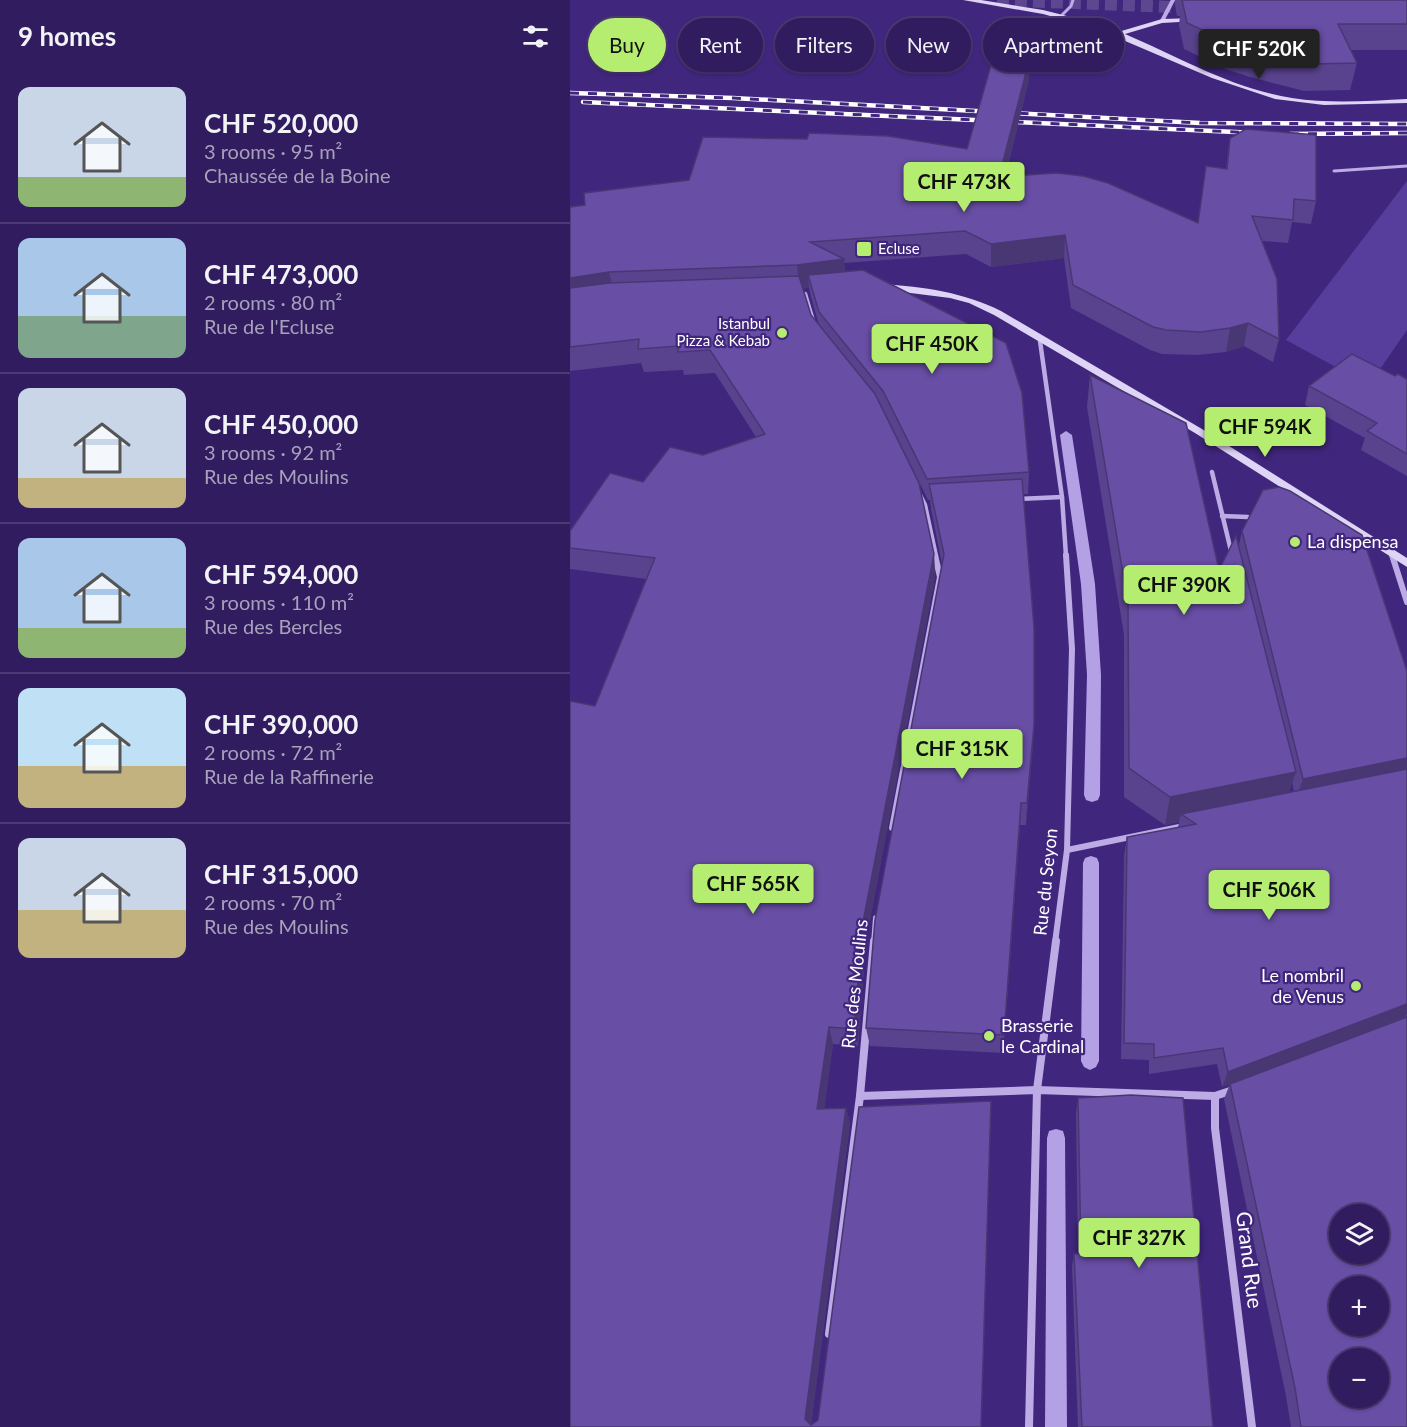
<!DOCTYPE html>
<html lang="en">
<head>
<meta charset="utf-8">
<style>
	body { margin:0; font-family:Lato,sans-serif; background:#3c2967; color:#f1f3f6; height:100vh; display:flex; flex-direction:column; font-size:22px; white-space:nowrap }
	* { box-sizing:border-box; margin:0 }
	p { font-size:20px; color:#a8a1bc }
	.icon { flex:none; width:33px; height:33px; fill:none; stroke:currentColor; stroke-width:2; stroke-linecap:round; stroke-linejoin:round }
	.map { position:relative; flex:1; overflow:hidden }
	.sheet { display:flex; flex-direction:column; background:#301c5e; width:570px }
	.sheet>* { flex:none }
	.top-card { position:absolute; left:18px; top:18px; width:570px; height:54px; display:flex; gap:12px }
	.controls { position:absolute; left:759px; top:1204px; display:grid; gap:12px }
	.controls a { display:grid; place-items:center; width:60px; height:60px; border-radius:50%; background:#301c5e; box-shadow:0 2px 4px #0004,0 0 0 2px #4b3a73; font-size:30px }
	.price { position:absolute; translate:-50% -51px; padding:0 14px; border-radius:6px; background:#b5ed70; color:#111; font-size:20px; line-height:39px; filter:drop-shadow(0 2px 3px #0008) }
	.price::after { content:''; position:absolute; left:50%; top:36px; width:18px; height:14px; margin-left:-9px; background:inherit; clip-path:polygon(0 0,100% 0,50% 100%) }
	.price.selected { background:#222; color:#fff }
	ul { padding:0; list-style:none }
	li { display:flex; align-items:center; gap:18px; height:150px; padding:0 18px }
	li+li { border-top:2px solid #4b3a73 }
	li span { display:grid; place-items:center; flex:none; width:168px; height:120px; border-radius:12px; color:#555 }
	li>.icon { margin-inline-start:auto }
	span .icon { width:72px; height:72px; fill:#fffc; stroke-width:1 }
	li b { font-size:26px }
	h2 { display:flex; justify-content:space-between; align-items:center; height:72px; padding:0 18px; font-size:26px }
	.tag { padding:0 21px; border-radius:27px; background:#301c5e; box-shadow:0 2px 4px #0004,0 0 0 2px #4b3a73; font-size:21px; line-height:54px }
	.tag.selected { background:#b5ed70; color:#111 }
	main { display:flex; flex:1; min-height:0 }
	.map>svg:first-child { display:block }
	.green { fill:#583e9c }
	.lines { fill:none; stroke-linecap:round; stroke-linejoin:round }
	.stream { fill:#b3a0e5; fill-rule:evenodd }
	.highway-tunnel { stroke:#5d4790; stroke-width:12; stroke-dasharray:12 6; stroke-linecap:butt }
	.lane { stroke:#bcabe5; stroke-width:3 }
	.street-far3 { stroke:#bcabe5; stroke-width:4 }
	.street-far2 { stroke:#bcabe5; stroke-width:4.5 }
	.street-far1 { stroke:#bcabe5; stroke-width:6 }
	.street { stroke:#bcabe5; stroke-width:8 }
	.secondary { fill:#ded4f5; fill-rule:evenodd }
	.rail-casing { stroke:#fff; stroke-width:4.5 }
	.rail { stroke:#40267d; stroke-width:3; stroke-dasharray:9; stroke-linecap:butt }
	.wall { fill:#59438e; fill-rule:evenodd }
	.shaded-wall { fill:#493774 }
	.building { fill:#684ea5; stroke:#493774; stroke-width:1.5; fill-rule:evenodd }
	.poi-dot { fill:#b5ed70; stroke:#40267d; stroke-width:2 }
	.labels { text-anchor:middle; stroke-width:4.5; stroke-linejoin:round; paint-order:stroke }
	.far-poi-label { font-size:15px; fill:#fff; stroke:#40267d; text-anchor:start }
	.poi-label { font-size:18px; fill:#fff; stroke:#40267d; text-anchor:start }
	.street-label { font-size:18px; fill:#fff; stroke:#40267d }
	.near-street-label { font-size:21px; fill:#fff; stroke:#40267d }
</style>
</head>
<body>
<main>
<section class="sheet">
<h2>9 homes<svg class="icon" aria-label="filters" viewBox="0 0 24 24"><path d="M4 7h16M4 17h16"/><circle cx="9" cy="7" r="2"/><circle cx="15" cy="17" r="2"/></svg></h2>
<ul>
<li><span style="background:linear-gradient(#c9d6e8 75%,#8fb573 0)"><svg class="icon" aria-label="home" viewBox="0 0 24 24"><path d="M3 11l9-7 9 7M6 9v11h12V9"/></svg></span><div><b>CHF 520,000</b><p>3 rooms · 95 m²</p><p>Chaussée de la Boine</p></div></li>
<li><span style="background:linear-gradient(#a9c7e8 65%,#7fa58c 0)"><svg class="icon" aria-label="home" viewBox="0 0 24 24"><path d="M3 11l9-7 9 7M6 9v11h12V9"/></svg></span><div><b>CHF 473,000</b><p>2 rooms · 80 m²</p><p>Rue de l'Ecluse</p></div></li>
<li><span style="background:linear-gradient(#c9d6e8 75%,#c2b280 0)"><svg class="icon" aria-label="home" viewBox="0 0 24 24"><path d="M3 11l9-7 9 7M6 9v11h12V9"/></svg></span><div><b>CHF 450,000</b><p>3 rooms · 92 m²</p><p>Rue des Moulins</p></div></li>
<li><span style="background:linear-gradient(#a9c7e8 75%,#8fb573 0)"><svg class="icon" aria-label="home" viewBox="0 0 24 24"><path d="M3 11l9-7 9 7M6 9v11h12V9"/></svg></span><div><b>CHF 594,000</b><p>3 rooms · 110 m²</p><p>Rue des Bercles</p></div></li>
<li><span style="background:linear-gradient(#bfe0f5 65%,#c2b280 0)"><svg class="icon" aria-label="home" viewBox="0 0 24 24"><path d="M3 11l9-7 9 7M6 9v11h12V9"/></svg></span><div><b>CHF 390,000</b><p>2 rooms · 72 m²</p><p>Rue de la Raffinerie</p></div></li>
<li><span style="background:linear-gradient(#c9d6e8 60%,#c2b280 0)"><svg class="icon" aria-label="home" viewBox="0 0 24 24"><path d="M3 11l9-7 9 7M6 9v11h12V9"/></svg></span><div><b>CHF 315,000</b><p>2 rooms · 70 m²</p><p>Rue des Moulins</p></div></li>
</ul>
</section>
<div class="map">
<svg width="837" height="1427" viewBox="0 0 837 1427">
	<rect width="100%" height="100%" fill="#40267d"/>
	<path class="green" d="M 837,181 L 837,330 L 799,385 L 716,340 Z"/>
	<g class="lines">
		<g class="stream">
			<path d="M 496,431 L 502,435 L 525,584 L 531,675 L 530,795 L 528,800 L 522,802 L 516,800 L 514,795 L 517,675 L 511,584 L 490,435 Z"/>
			<path d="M 521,856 L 527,858 L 529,863 L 529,1061 L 526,1067 L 520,1070 L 514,1067 L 511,1061 L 513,863 L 515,858 Z"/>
			<path d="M 486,1129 L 493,1131 L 495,1138 L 497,1427 L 475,1427 L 477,1138 L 479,1131 Z"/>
		</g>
		<path class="highway-tunnel" d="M 427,0 L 629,8"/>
		<g class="lane">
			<path d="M 491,16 L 501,6 L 503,0"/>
			<path d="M 764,171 L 837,166"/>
		</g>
		<path class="street-far3" d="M 592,21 L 603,0"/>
		<g class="street-far2">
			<path d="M 235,294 L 243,321"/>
			<path d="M 470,341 L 492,497 L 496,556"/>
			<path d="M 642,472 L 662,555"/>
			<path d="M 350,495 L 355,505 L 366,556"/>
			<path d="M 448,499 L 492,497"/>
			<path d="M 652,516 L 678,517"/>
			<path d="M 822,553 L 823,556"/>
		</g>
		<g class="street-far1">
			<path d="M 822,555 L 837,602"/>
			<path d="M 322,828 L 370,577 L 365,555"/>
			<path d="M 497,850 L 614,826"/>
			<path d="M 304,943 L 306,918"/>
			<path d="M 485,943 L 497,850 L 502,649 L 496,555"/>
		</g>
		<g class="street">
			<path d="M 290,1096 L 467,1090 L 645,1096 L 663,1090"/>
			<path d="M 645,1096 L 645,1128 L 682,1427"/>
			<path d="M 259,1334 L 290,1096 L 304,941"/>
			<path d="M 459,1427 L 467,1090 L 486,941"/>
		</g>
		<g class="secondary">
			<path d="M 393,0 L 411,0 L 473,10 L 513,20 L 548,32 L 592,19 L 625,18 L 627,19 L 627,21 L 592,23 L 555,34 C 609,57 663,89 722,98 C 760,104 799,101 837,99 L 837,103 L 754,105 L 705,99 L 642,78 L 527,29 L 473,14 Z"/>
			<path d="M 312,284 C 354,287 393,292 431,311 L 632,429 L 837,558 L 837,567 L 625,433 L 424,315 L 399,303 L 380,298 L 309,289 L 308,287 Z"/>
		</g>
		<g class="rail-casing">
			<g id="rail">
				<path d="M 0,93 L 163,98 L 630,123 L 837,124"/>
				<path d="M 13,102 L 687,133"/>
				<path d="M 720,134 L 837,133"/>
			</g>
		</g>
		<use href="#rail" class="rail"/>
	</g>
	<g class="wall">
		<path d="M 605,0 L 837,0 L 837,50 L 781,50 L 787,63 L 780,90 L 734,91 L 680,77 L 655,69 L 614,49 L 609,25 L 610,16 L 607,16 L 605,5 Z"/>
		<path d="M 459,80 L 435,177 L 628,223 L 656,168 L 660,138 L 746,201 L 741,224 L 722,222 L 718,243 L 692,241 L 709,339 L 703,362 L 674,346 L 656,352 L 627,355 L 592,354 L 580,350 L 501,308 L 494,258 L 421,267 L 396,254 L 274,263 L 275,272 L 459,472 L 458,494 L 454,494 L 464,725 L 456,825 L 450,825 L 433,1053 L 300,1046 L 296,1028 L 372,564 L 361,509 L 360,500 L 358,500 L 314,411 L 364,554 L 365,577 L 296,941 L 288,1046 L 263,1044 L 254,1109 L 276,1108 L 280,1123 L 241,1425 L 411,1427 L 0,1427 L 25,706 L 76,579 L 0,569 L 0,531 L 73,482 L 133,455 L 186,437 L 145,373 L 114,375 L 113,370 L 74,372 L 71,363 L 0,371 L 0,207 L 397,149 ZM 233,288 L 239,288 L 241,297 L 249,325 L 241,315 Z"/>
		<path d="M 520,375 L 649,570 L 669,545 L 672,531 L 837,671 L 837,1427 L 721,1427 L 716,1396 L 654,1099 L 660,1084 L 652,1087 L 647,1064 L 579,1074 L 579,1060 L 551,1059 L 554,856 L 557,837 L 608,828 L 609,822 L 595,825 L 554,797 L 554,635 L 517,407 ZM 722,782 L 724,792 L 719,793 Z"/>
		<path d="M 825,376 L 837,379 L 837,476 L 791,450 L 795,438 L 735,405 L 739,386 Z"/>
		<path d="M 508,1098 L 643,1427 L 508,1427 L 502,1266 L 504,1254 L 508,1253 L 506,1113 Z"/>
	</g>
	<g class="shaded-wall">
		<path d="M 460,57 L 459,80 L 429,200 L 429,177 Z"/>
		<path d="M 495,235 L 494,258 L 421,267 L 421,244 Z"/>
		<path d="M 274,259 L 276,283 L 238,275 L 239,288 L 230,289 L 227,265 Z"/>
		<path d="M 39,272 L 45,296 L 0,302 L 0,278 Z"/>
		<path d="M 678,323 L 674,346 L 656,352 L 660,328 Z"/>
		<path d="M 364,554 L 365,577 L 296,941 L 288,1046 L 284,1029 L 293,922 Z"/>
		<path d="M 464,725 L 463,748 L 456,825 L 457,803 Z"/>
		<path d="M 837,758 L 837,775 L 726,799 L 733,779 Z"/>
		<path d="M 726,772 L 716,801 L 611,814 L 609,822 L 595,825 L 600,797 Z"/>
		<path d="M 451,803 L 450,825 L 433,1053 L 434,1035 Z"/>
		<path d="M 837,1004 L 837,1014 L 835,1017 L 652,1087 L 658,1072 Z"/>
		<path d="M 259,1027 L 263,1044 L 252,1125 L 247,1109 Z"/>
		<path d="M 276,1108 L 280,1123 L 241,1427 L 235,1419 Z"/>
	</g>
	<g class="building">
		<path d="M 612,0 L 837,0 L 837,24 L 768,24 L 787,63 L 740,64 L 684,51 L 659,42 L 617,23 Z"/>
		<path d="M 426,48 L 460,57 L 429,177 L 487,173 L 513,176 L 538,183 L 628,223 L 636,166 L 657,169 L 660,138 L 676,129 L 746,135 L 746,201 L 724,199 L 723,220 L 682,216 L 707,279 L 709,339 L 678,323 L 660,328 L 631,332 L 596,330 L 583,327 L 503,285 L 495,235 L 421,244 L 395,231 L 240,242 L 274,259 L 227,265 L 39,272 L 0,278 L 0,207 L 15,205 L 14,193 L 119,180 L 133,137 L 237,139 L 239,133 L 318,136 L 397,149 Z"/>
		<path d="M 293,270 L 436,343 L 452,393 L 459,472 L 357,479 L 313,391 L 249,312 L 238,275 Z"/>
		<path d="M 229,276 L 241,315 L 305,394 L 349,483 L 364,554 L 293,922 L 284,1029 L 259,1027 L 247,1109 L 276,1108 L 235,1419 L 241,1425 L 248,1420 L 289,1107 L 421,1101 L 411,1427 L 0,1427 L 0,701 L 25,706 L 85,558 L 0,548 L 0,531 L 40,473 L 73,482 L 100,447 L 133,455 L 195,434 L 140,350 L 108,352 L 109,346 L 68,349 L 69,339 L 0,347 L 0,288 L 39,283 Z"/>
		<path d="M 782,354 L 825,376 L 828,374 L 837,379 L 837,454 L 797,431 L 807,423 L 739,386 Z"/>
		<path d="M 520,375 L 616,423 L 649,570 L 666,536 L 726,772 L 600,797 L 559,768 L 558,604 Z"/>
		<path d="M 452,479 L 464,627 L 464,725 L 457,803 L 451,803 L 434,1035 L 296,1028 L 305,920 L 374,554 L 359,484 Z"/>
		<path d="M 709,487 L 720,491 L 792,535 L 837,671 L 837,758 L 733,779 L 672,531 L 693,490 Z"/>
		<path d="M 837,769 L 837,1004 L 658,1072 L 653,1048 L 584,1058 L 584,1044 L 554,1043 L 557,837 L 626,824 L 611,814 Z"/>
		<path d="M 837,1017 L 837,1427 L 731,1427 L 725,1388 L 660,1084 ZM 770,1215 L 808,1215 L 808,1254 L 770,1254 ZM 770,1287 L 808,1287 L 808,1326 L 770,1326 ZM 770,1359 L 808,1359 L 808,1398 L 770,1398 Z"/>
		<path d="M 561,1095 L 613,1098 L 643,1427 L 512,1427 L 504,1254 L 511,1253 L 508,1098 Z"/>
	</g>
	<g class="poi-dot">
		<rect x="286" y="241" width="16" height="16" rx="3"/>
		<circle cx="212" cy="333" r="6"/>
		<circle cx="725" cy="542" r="6"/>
		<circle cx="786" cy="986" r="6"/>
		<circle cx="419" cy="1036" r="6"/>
	</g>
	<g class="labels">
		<g class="far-poi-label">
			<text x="308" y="254">Ecluse</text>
			<text x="200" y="329" text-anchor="end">Istanbul<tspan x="200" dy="17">Pizza &amp; Kebab</tspan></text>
		</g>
		<g class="poi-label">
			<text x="737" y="548">La dispensa</text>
			<text x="774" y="982" text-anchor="end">Le nombril<tspan x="774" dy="21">de Venus</tspan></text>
			<text x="431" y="1032">Brasserie<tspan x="431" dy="21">le Cardinal</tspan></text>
		</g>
		<g class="street-label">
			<text transform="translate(476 882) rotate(-84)" y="6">Rue du Seyon</text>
			<text transform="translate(285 984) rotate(-84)" y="6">Rue des Moulins</text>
		</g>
		<g class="near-street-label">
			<text transform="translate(679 1260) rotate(83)" y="7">Grand Rue</text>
		</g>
	</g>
</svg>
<div class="controls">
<a><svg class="icon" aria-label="layers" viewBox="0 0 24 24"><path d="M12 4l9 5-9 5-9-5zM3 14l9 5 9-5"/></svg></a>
<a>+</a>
<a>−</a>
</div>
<b class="price selected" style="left:689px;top:80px">CHF 520K</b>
<b class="price" style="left:394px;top:213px">CHF 473K</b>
<b class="price" style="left:362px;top:375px">CHF 450K</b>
<b class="price" style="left:695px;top:458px">CHF 594K</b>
<b class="price" style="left:614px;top:616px">CHF 390K</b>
<b class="price" style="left:392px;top:780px">CHF 315K</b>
<b class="price" style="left:183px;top:915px">CHF 565K</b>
<b class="price" style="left:699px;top:921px">CHF 506K</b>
<b class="price" style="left:569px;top:1269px">CHF 327K</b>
<div class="top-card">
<a class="tag selected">Buy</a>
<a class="tag">Rent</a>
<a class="tag">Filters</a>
<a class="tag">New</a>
<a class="tag">Apartment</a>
</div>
</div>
</main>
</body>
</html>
